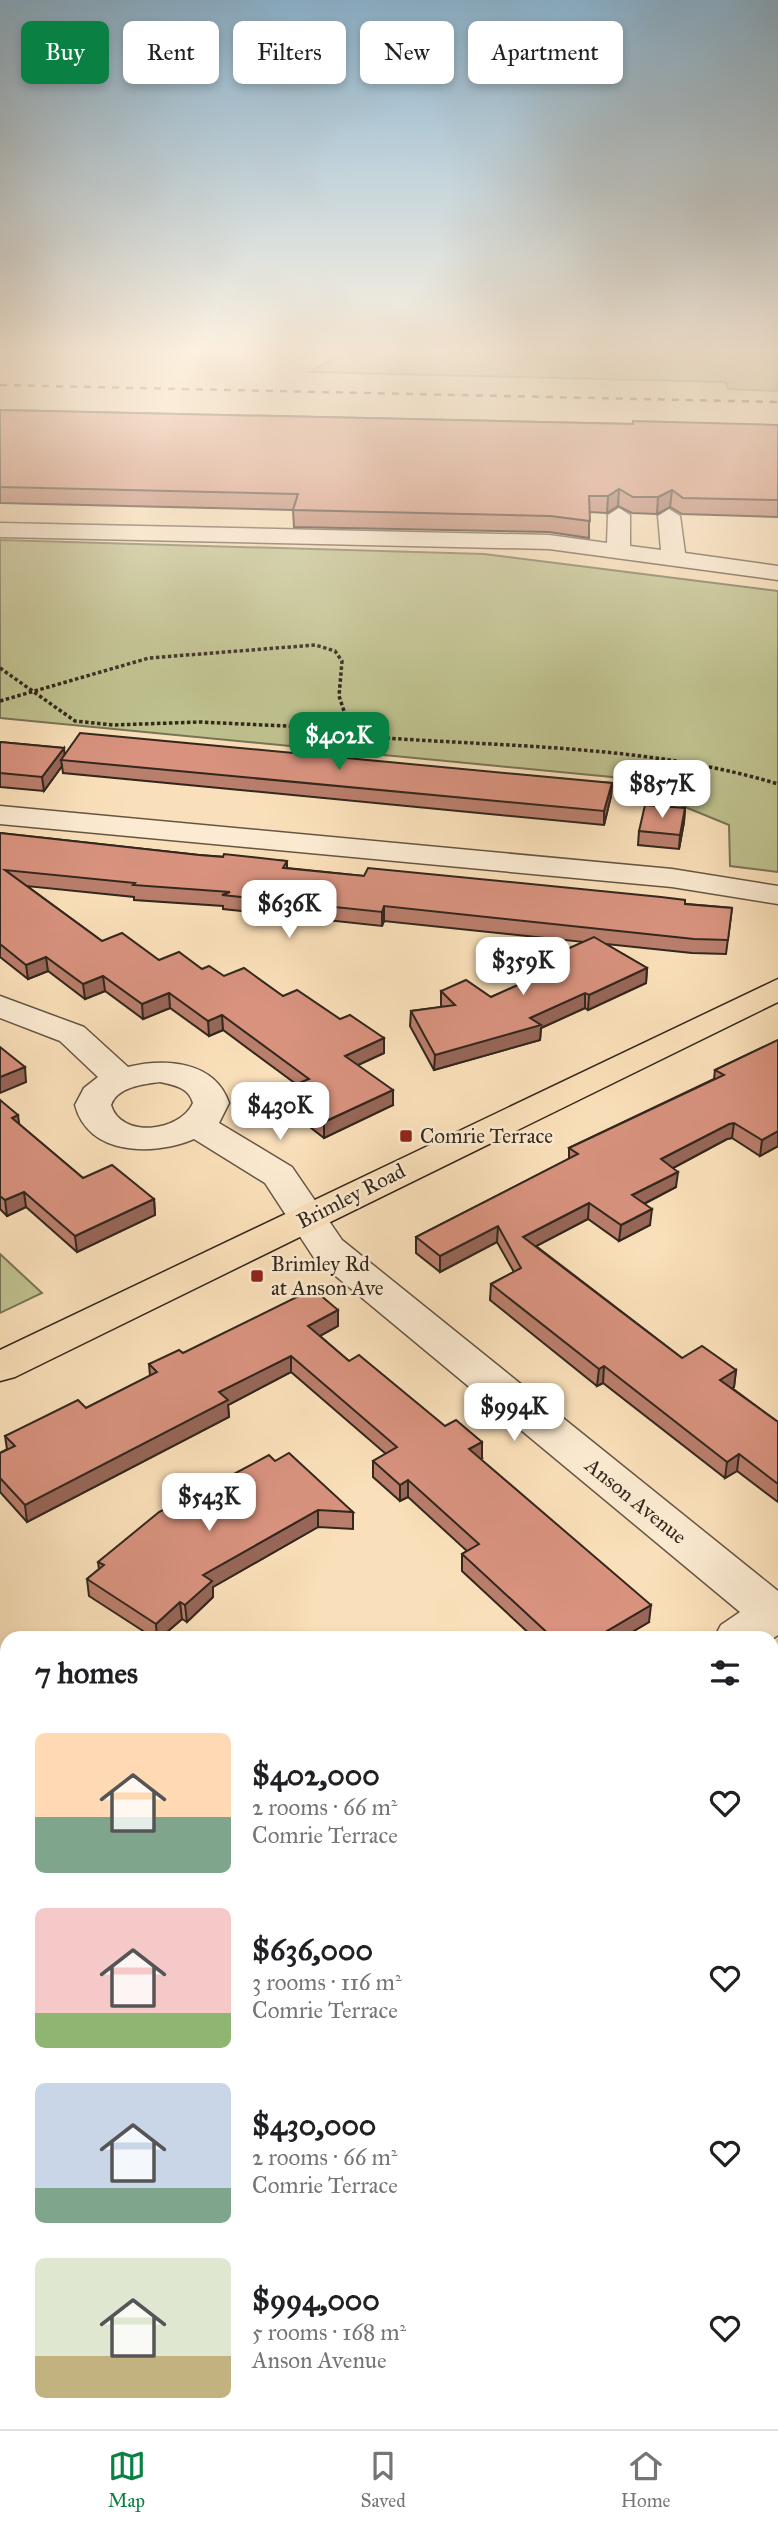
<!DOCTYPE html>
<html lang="en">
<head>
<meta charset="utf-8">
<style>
	body { margin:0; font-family:"IM FELL Great Primer",serif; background:#f2f2f2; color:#202124; height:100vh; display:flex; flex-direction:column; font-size:26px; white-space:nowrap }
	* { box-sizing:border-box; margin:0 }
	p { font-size:23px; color:#757577 }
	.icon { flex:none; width:38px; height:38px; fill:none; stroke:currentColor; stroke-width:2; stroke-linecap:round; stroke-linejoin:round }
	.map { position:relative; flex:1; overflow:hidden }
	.details { position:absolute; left:0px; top:1631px; width:779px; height:798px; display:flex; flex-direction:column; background:#fff; border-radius:21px 21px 0 0; box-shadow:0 4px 10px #0003 }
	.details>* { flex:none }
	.top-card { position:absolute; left:21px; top:21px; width:737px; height:63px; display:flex; gap:14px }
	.price { position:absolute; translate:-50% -60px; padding:0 16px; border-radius:14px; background:#fff; color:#222; font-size:23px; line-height:46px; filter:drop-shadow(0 2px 4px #0008) }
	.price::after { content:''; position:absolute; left:50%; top:42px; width:21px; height:16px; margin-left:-10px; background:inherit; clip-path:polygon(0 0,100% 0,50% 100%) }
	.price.active { background:#0b8043; color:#fff }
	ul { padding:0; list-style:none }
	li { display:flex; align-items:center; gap:21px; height:175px; padding:0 35px }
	li span { display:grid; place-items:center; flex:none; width:196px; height:140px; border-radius:10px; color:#555 }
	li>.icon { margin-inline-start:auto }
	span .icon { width:84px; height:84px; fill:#fffc; stroke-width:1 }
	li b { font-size:30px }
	h2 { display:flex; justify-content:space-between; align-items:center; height:84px; padding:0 35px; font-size:30px }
	.tag { padding:0 24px; border-radius:10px; background:#fff; box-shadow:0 4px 10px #0003; font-size:24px; line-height:63px }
	.tag.active { background:#0b8043; color:#fff }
	.tabs { display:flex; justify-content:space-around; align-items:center; height:98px; border-top:2px solid #e0e0e0; background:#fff; font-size:19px; color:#757577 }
	.tabs a { display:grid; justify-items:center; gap:4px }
	.tabs .active { color:#0b8043 }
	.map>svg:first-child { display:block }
	.green { fill:#bfc28f; stroke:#797456; stroke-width:2 }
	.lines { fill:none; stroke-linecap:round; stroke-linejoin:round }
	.minor-casing { stroke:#655544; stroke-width:3 }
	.major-casing { stroke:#33271d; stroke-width:3 }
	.path { stroke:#33271d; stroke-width:3.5; stroke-dasharray:3.5 2.5; stroke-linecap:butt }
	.minor { fill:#fcebd2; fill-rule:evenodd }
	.major { fill:#fae0ba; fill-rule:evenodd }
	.rail { stroke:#33271d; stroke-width:2.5; stroke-dasharray:7 7; stroke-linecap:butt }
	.wall { fill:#ba7e6c; stroke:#33271d; stroke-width:2 }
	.shaded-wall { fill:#976658; stroke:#33271d; stroke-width:2 }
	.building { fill:#d8927e; stroke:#33271d; stroke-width:2 }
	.poi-dot { fill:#8f2418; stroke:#fcebd2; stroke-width:2.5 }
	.labels { text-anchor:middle; stroke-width:5; stroke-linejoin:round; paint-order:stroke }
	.poi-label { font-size:21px; fill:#33271d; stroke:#fcebd2; text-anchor:start }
	.street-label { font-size:21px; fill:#33271d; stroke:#fcebd2 }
</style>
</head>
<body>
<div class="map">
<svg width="778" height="2429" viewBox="0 0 778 2429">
	<rect width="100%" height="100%" fill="#fae0ba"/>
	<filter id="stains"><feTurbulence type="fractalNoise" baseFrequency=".00286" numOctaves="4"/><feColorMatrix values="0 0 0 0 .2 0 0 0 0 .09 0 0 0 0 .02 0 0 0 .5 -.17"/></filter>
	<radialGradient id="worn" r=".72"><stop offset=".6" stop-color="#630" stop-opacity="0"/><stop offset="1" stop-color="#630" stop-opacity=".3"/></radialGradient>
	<g class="green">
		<path d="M 35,347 L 311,347 L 309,352 Z"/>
		<path d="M 354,347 L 699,347 L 778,356 L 778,391 L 728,389 L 726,382 L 310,372 Z"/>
		<path d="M 0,540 L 484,554 L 778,591 L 778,872 L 730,866 L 729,825 L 612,777 L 0,718 Z"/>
		<path d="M 0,1254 L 42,1293 L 0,1313 Z"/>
	</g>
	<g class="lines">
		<g class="minor-casing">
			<g id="minor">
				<path d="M 619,508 L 630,515 L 630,546 L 661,550 L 658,516 L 669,509 L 680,516 L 685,553 L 778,566 L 778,580 L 549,549 L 0,537 L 0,523 L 549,535 L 607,543 L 608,515 Z"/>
				<path d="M 0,806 L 672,869 L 778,886 L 778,904 L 672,887 L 0,824 Z"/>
				<path d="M 0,996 L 84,1027 L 128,1067 C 165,1058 215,1061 229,1103 L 219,1123 L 292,1167 L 342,1240 L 778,1591 L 778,1635 L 772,1639 L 714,1638 L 721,1625 L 740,1612 L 314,1258 L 265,1183 L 194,1139 C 154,1156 88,1156 75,1105 L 84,1088 L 98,1077 L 60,1041 L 0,1018 ZM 160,1082 C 175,1085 189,1088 193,1103 C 180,1132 121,1139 111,1105 C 117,1087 144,1084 160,1082 Z"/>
				<path d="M 778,2256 L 778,2321 L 772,2323 L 772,2258 Z"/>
				<path d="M 591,2422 L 662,2422 L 659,2429 L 588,2429 Z"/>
			</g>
		</g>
		<g class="major-casing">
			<path id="major" d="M 778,979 L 778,1002 L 15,1377 L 0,1381 L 0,1350 Z"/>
		</g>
		<g class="path">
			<path d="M 0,668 L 75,721 L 113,725 L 200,722 L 350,729"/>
			<path d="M 0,701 L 149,658 L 315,645 L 335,651 L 342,661 L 339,696 L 350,729 L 386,738 C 516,747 653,746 778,784"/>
		</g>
		<use href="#minor" class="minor"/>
		<use href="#major" class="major"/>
		<path class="rail" d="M 0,385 L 778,402"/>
	</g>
	<g class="wall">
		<path d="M 0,410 L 633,424 L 778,425 L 778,517 L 682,514 L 670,507 L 657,514 L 632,513 L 618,506 L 607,513 L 589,512 L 589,538 L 549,532 L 294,527 L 293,510 L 0,503 Z"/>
		<path d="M 0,742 L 64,748 L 64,755 L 612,783 L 611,796 L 604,825 L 63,773 L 62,766 L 44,791 L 0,787 Z"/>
		<path d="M 685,808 L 684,822 L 679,849 L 638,845 L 639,831 Z"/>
		<path d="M 0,833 L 199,855 L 287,861 L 287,868 L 364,876 L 732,908 L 726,954 L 692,953 L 606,944 L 647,968 L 646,983 L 588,1010 L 585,1008 L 541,1028 L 540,1040 L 434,1070 L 410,1026 L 411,1011 L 442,1007 L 441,1005 L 441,991 L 491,997 L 537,977 L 538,962 L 584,942 L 384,921 L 382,926 L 223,909 L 223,906 L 134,900 L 134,897 L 27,886 L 102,941 L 159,960 L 202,969 L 283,996 L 384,1038 L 384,1053 L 358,1065 L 393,1105 L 324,1138 L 283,1106 L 282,1090 L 296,1084 L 223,1030 L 209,1036 L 170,1008 L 143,1019 L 105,991 L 85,999 L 48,971 L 28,979 L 0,957 Z"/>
		<path d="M 778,1040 L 778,1146 L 760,1156 L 732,1138 L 727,1139 L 673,1168 L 676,1187 L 644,1204 L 650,1225 L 619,1241 L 588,1219 L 536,1246 L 682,1358 L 736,1370 L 734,1387 L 732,1388 L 778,1422 L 778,1502 L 737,1471 L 725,1478 L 603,1383 L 597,1386 L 490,1300 L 491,1284 L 514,1272 L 497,1242 L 440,1272 L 416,1253 L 416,1237 L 569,1159 L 569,1148 L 714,1079 L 715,1070 Z"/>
		<path d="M 0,1100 L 19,1124 L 83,1178 L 154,1199 L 155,1215 L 77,1252 L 26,1207 L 7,1216 L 0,1209 Z"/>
		<path d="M 338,1310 L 338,1326 L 320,1336 L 349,1361 L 482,1458 L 480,1459 L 649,1622 L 622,1638 L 534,1638 L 462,1571 L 462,1554 L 467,1551 L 408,1497 L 400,1501 L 373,1477 L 373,1461 L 386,1454 L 291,1372 L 228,1405 L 229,1417 L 27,1522 L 0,1492 L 0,1453 L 7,1449 L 5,1436 L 86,1408 L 150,1376 L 149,1364 L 183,1353 Z"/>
		<path d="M 275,1461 L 353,1512 L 353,1529 L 318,1527 L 213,1587 L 213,1597 L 187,1622 L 182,1619 L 160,1638 L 154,1638 L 89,1596 L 87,1579 L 99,1569 L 98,1562 L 170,1507 L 169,1501 Z"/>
		<path d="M 772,1707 L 778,1712 L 778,1868 L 772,1862 Z"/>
		<path d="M 7,1843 L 7,1881 L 0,1870 L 0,1847 Z"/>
		<path d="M 330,2422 L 418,2422 L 413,2429 L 335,2429 L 330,2425 Z"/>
	</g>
	<g class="shaded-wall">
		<path d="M 619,489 L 618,506 L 607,513 L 608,496 Z"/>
		<path d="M 672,490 L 670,507 L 657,514 L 658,497 Z"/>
		<path d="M 64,748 L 65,760 L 61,760 L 62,766 L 44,791 L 42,777 Z"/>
		<path d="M 612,783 L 611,796 L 604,825 L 604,811 Z"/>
		<path d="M 685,808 L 684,822 L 679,849 L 680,835 Z"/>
		<path d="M 384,906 L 384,921 L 382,926 L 382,912 Z"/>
		<path d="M 46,957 L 48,971 L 28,979 L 26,965 Z"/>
		<path d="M 647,968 L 646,983 L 588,1010 L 589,995 Z"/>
		<path d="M 103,976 L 105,991 L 85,999 L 83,984 Z"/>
		<path d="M 169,993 L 170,1008 L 143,1019 L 142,1004 Z"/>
		<path d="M 585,993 L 585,1008 L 541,1028 L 540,1040 L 434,1070 L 435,1055 L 530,1018 Z"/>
		<path d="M 222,1015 L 223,1030 L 209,1036 L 208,1021 Z"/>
		<path d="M 384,1038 L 384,1053 L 345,1071 L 345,1056 Z"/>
		<path d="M 25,1067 L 26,1082 L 0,1093 L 0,1077 Z"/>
		<path d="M 393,1090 L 393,1105 L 324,1138 L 324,1122 Z"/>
		<path d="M 18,1115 L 20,1130 L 12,1118 Z"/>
		<path d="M 734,1123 L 732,1138 L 727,1139 L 660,1175 L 661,1159 L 729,1124 Z"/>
		<path d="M 778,1131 L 778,1146 L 760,1156 L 762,1140 Z"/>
		<path d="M 678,1172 L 676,1187 L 630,1211 L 632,1195 Z"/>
		<path d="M 24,1192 L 26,1207 L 7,1216 L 5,1200 Z"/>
		<path d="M 154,1199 L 155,1215 L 77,1252 L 75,1236 Z"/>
		<path d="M 589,1203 L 588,1219 L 523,1253 L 523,1237 Z"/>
		<path d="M 652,1209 L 650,1225 L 619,1241 L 621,1225 Z"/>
		<path d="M 498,1226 L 497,1242 L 440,1272 L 440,1256 Z"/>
		<path d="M 338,1310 L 338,1326 L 309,1342 L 308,1326 Z"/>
		<path d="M 291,1356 L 291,1372 L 228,1405 L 229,1417 L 27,1522 L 25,1505 L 219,1392 Z"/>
		<path d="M 604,1366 L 603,1383 L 597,1386 L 599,1369 Z"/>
		<path d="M 736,1370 L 734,1387 L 718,1397 L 720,1380 Z"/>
		<path d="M 482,1442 L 482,1458 L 469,1466 L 469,1449 Z"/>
		<path d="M 739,1454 L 737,1471 L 725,1478 L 727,1462 Z"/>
		<path d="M 408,1480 L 408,1497 L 400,1501 L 400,1485 Z"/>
		<path d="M 318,1510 L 318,1527 L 213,1587 L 213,1597 L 187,1622 L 185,1605 L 203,1575 Z"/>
		<path d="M 180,1602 L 182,1619 L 160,1638 L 157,1638 L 156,1624 Z"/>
		<path d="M 651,1605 L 649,1622 L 622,1638 L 595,1638 Z"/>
		<path d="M 7,1807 L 7,1827 L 0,1834 L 0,1814 Z"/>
		<path d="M 778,2089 L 778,2103 L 772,2108 L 772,2094 Z"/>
		<path d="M 380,2422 L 386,2422 L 386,2429 L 375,2429 Z"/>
		<path d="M 408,2422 L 418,2422 L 413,2429 L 403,2429 Z"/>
	</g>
	<g class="building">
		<path d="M 0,410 L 633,424 L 633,421 L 778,425 L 778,500 L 683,498 L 672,490 L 658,497 L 633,497 L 619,489 L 608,496 L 589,496 L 590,521 L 550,516 L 293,510 L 298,494 L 0,487 Z"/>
		<path d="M 80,733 L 612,783 L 604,811 L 61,760 Z"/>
		<path d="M 0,742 L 64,748 L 42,777 L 0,773 Z"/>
		<path d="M 645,805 L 685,808 L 680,835 L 639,831 Z"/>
		<path d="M 0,833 L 199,855 L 223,857 L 224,854 L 287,861 L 283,868 L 364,876 L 368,868 L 661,897 L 685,900 L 685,904 L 732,908 L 728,940 L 694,939 L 384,906 L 382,912 L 222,895 L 230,892 L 133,885 L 135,883 L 5,870 L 102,941 L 122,933 L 159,960 L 179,952 L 202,969 L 209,966 L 224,976 L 244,968 L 283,996 L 297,990 L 340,1019 L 350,1015 L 384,1038 L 345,1056 L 393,1090 L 324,1122 L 282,1090 L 309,1079 L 222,1015 L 208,1021 L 169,993 L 142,1004 L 103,976 L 83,984 L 46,957 L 26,965 L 0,944 Z"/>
		<path d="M 594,937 L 647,968 L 589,995 L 585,993 L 530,1018 L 541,1025 L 435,1055 L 411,1011 L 455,1005 L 441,991 L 466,980 L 491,997 L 551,970 L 538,962 Z"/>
		<path d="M 778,1040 L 778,1131 L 762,1140 L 734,1123 L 729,1124 L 661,1159 L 678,1172 L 632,1195 L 652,1209 L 621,1225 L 589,1203 L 523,1237 L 682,1358 L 702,1346 L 736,1370 L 720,1380 L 778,1422 L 778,1484 L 739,1454 L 727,1462 L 604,1366 L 599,1369 L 491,1284 L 521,1268 L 498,1226 L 440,1256 L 416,1237 L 578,1154 L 569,1148 L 724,1075 L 715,1070 Z"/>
		<path d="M 0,1047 L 25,1067 L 0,1077 Z"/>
		<path d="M 0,1100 L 18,1115 L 12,1118 L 83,1178 L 112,1165 L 154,1199 L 75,1236 L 24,1192 L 5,1200 L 0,1196 Z"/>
		<path d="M 313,1289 L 338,1310 L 308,1326 L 349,1361 L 359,1355 L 445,1426 L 456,1420 L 482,1442 L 469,1449 L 651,1605 L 595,1638 L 553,1638 L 462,1554 L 479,1544 L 408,1480 L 400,1485 L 373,1461 L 397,1447 L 291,1356 L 219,1392 L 228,1400 L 25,1505 L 0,1478 L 0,1453 L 15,1446 L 5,1436 L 78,1400 L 86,1408 L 157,1372 L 149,1364 L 179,1350 L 183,1353 Z"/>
		<path d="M 289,1453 L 353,1512 L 318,1510 L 203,1575 L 212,1581 L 185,1605 L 180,1602 L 156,1624 L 87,1579 L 104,1565 L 98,1562 L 159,1512 L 173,1505 L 169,1501 L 214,1477 L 219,1482 L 269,1455 L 275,1461 Z"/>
		<path d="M 772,1707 L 778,1712 L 778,1848 L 772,1843 Z"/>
		<path d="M 1,1721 L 7,1724 L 7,1807 L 0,1814 L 0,1722 Z"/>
		<path d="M 7,1843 L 7,1869 L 0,1858 L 0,1847 Z"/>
		<path d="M 778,1940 L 778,2089 L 772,2094 L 772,1944 Z"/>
		<path d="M 345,2422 L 380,2422 L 375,2429 L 354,2429 Z"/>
		<path d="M 396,2422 L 408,2422 L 403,2428 Z"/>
	</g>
	<linearGradient id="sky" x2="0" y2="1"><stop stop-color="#8bb7d5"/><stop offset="0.51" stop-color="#fdf1e0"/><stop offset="1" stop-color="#fdf1e0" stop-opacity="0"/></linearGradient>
	<rect width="778" height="687" fill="url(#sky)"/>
	<g class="poi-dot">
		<rect x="399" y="1129" width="14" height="14" rx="3.5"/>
		<rect x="250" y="1269" width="14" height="14" rx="3.5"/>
	</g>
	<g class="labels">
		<g class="poi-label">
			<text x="420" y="1143">Comrie Terrace</text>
			<text x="271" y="1271">Brimley Rd<tspan x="271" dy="24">at Anson Ave</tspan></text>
		</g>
		<g class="street-label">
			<text transform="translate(351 1196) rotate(-27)" y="7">Brimley Road</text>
			<text transform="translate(636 1501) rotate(39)" y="7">Anson Avenue</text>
		</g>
	</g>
	<rect width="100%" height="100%" filter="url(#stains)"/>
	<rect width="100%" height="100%" fill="url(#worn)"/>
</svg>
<b class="price active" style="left:339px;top:772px">$402K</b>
<b class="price" style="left:662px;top:820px">$857K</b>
<b class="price" style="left:289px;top:940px">$636K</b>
<b class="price" style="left:523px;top:997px">$359K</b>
<b class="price" style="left:280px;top:1142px">$430K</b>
<b class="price" style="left:514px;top:1443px">$994K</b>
<b class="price" style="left:209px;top:1533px">$543K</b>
<div class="top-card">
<a class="tag active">Buy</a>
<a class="tag">Rent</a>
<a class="tag">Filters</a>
<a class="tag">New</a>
<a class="tag">Apartment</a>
</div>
<section class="details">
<h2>7 homes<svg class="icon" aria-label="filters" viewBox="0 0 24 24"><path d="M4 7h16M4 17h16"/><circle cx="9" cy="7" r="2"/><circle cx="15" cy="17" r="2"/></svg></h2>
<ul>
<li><span style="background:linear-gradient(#ffd9b3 60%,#7fa58c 0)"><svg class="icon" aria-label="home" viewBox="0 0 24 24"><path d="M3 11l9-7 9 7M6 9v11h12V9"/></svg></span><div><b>$402,000</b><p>2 rooms · 66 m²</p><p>Comrie Terrace</p></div><svg class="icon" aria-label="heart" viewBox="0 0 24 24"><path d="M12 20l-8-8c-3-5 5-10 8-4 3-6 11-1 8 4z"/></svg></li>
<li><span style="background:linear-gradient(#f6c9c9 75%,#8fb573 0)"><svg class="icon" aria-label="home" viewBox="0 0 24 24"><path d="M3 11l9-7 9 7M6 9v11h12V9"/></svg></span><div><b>$636,000</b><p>3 rooms · 116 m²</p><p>Comrie Terrace</p></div><svg class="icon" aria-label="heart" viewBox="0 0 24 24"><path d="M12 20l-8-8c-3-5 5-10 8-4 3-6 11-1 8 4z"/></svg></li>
<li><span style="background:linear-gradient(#c9d6e8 75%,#7fa58c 0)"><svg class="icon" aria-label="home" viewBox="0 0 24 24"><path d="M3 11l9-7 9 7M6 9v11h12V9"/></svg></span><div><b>$430,000</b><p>2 rooms · 66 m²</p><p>Comrie Terrace</p></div><svg class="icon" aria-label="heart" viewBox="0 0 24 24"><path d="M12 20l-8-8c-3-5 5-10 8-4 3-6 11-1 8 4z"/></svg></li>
<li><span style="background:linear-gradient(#dfe7d0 70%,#c2b280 0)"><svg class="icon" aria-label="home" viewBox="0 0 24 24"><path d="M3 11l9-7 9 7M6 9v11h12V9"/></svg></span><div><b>$994,000</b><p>5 rooms · 168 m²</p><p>Anson Avenue</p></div><svg class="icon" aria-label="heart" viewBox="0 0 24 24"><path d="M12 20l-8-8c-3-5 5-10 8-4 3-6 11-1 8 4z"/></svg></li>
</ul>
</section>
</div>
<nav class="tabs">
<a class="active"><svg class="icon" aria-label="map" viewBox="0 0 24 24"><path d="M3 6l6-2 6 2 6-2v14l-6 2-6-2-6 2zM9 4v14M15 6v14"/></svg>Map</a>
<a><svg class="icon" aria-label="saved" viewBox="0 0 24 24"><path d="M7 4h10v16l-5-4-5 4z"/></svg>Saved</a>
<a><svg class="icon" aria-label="home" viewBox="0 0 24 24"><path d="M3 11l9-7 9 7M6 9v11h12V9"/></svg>Home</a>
</nav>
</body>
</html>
